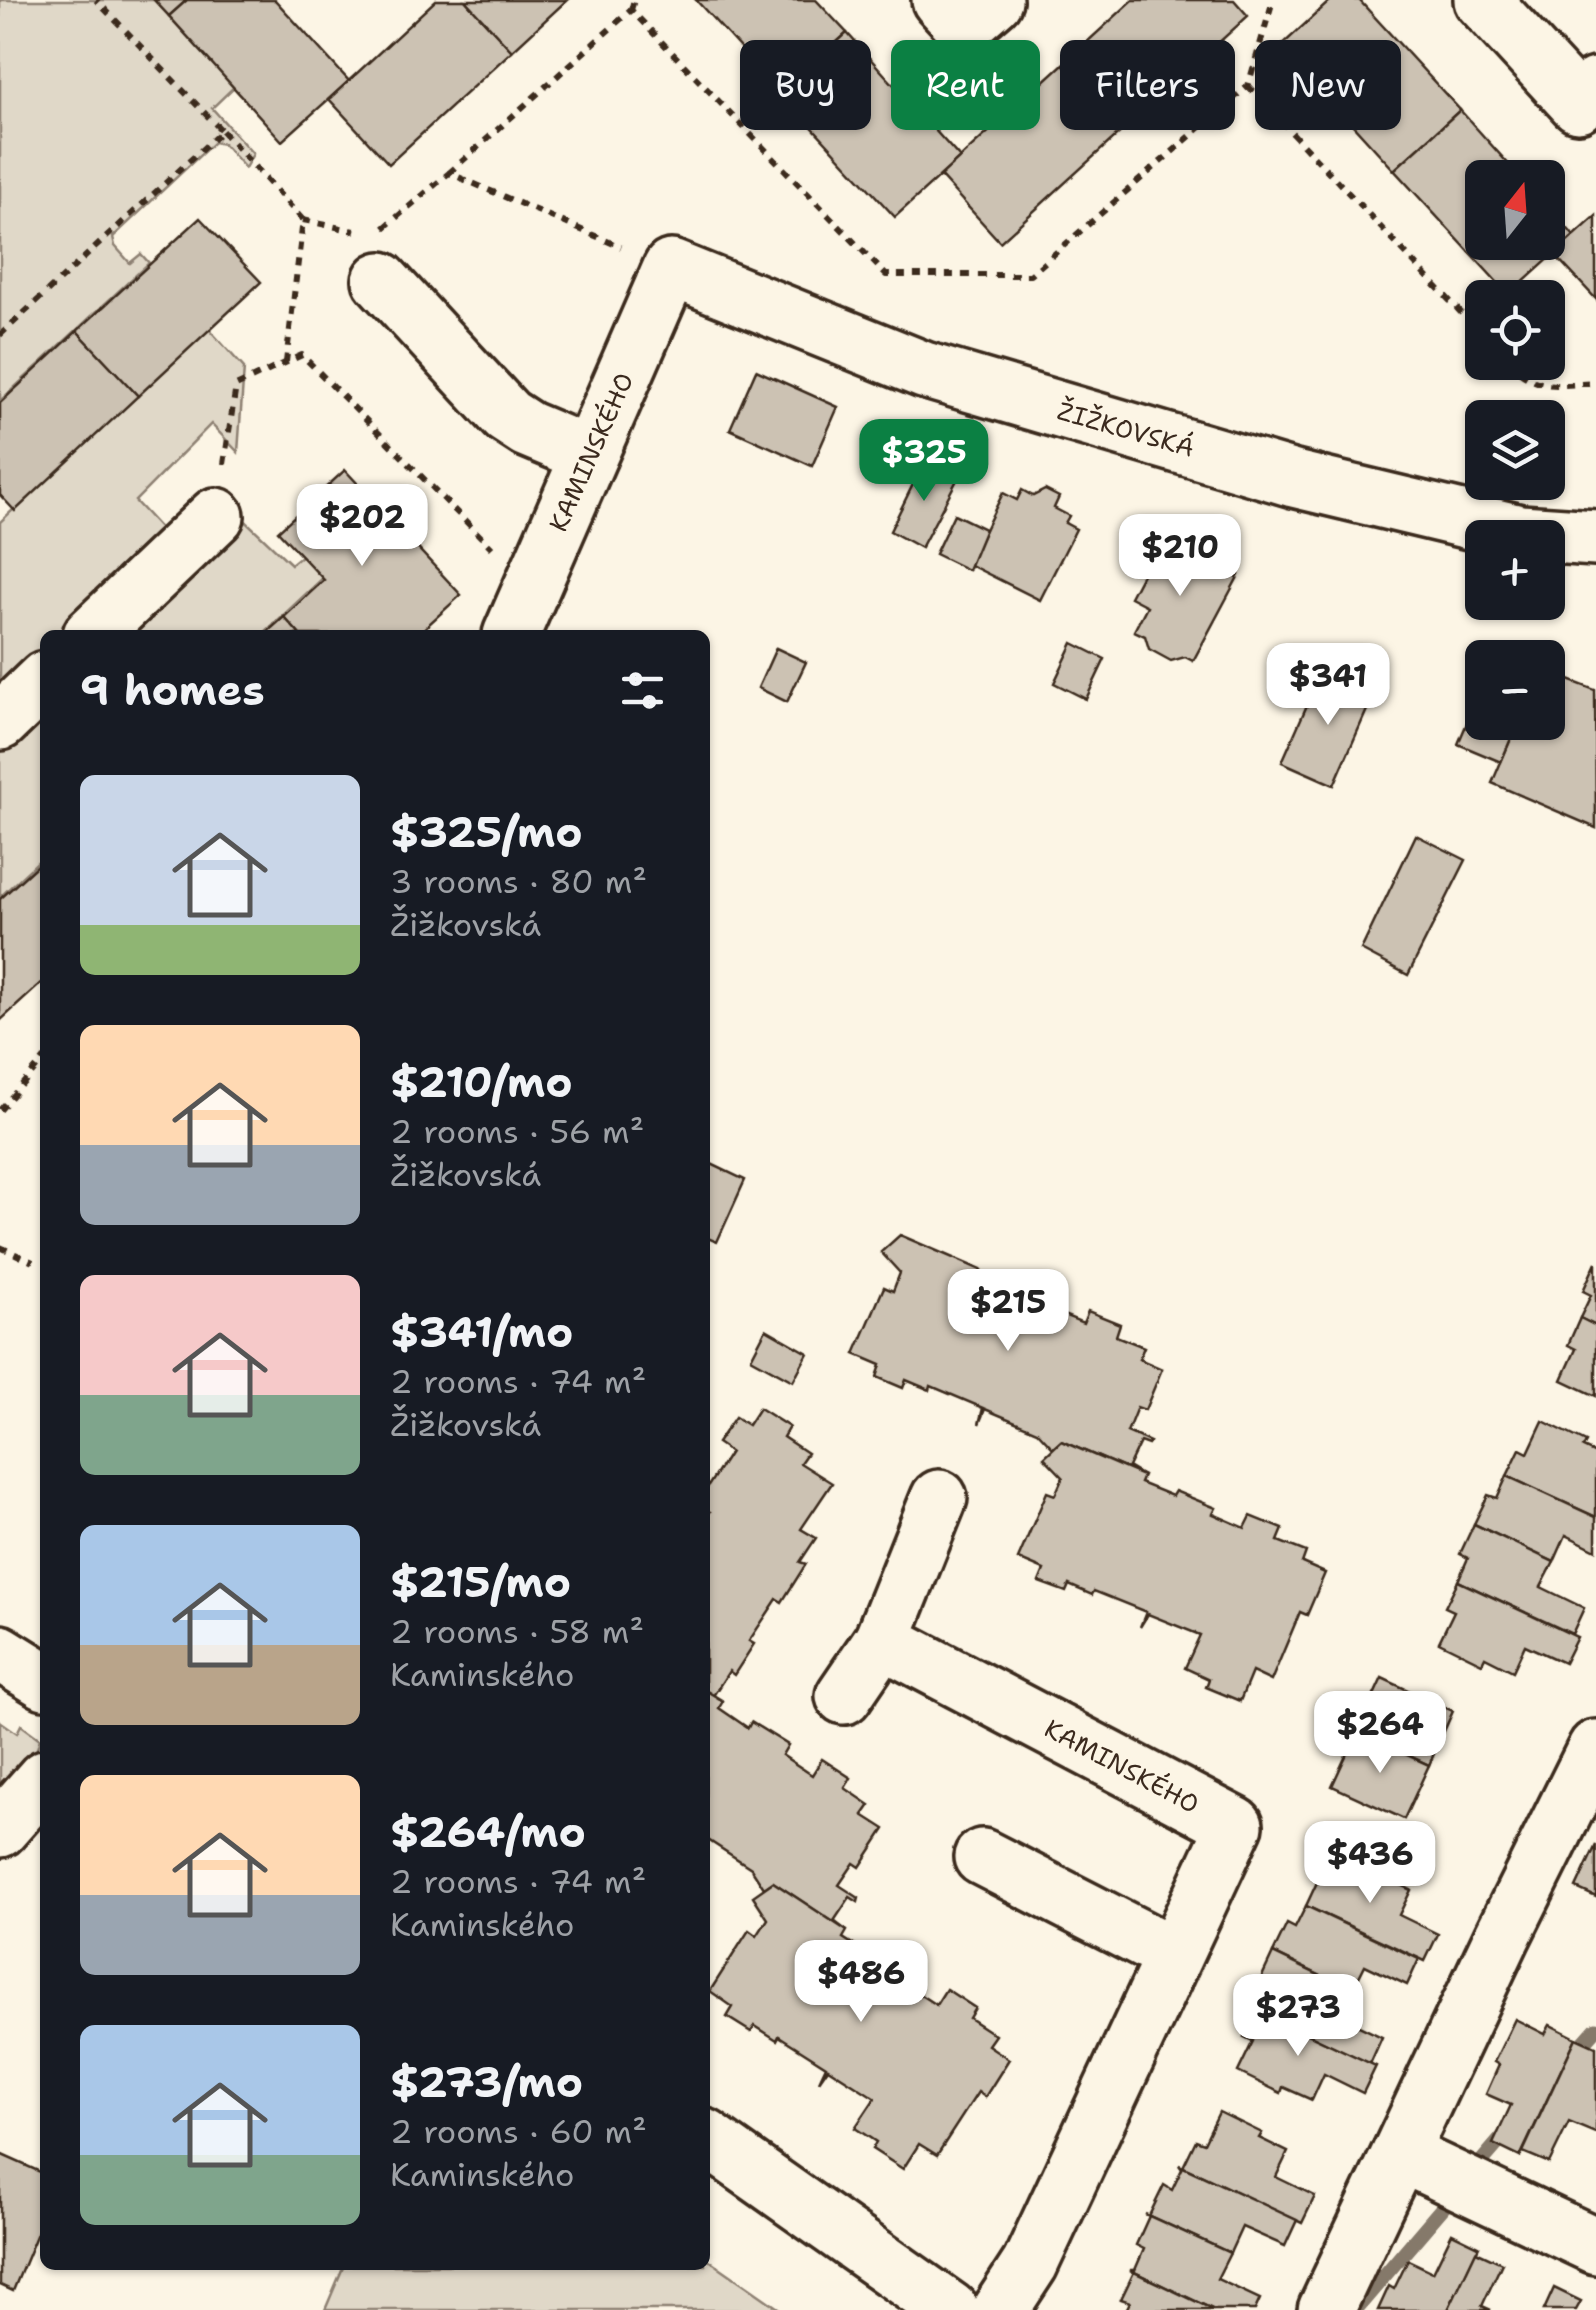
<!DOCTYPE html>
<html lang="en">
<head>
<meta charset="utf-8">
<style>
	body { margin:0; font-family:"Shantell Sans",sans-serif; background:#242831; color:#f1f3f6; height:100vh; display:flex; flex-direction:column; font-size:38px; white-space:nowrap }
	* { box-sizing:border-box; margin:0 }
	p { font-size:32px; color:#9ea1a6 }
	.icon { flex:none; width:55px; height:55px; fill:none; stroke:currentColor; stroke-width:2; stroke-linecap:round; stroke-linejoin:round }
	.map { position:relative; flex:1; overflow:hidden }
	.drawer { position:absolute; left:40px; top:630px; width:670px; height:1640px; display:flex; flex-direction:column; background:#171b24; border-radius:15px; box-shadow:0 2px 8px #0004 }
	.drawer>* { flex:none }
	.guide { position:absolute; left:740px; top:40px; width:705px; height:90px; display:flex; gap:20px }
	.needle { width:65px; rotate:17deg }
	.buttons { position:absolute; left:1465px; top:160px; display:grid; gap:20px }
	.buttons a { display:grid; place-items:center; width:100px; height:100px; border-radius:15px; background:#171b24; box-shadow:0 2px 8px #0004; font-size:50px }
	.price { position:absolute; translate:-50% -85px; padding:0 22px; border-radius:20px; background:#fff; color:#222; font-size:32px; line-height:65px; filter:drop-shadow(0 2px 5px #0008) }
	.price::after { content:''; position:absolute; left:50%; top:60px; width:30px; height:22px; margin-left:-15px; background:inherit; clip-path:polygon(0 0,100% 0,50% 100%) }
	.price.active { background:#0b8043; color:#fff }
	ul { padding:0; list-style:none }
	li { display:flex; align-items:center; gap:30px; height:250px; padding:0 40px }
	li span { display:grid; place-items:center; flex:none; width:280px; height:200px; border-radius:15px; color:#555 }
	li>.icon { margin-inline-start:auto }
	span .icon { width:120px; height:120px; fill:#fffc; stroke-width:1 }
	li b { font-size:42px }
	h2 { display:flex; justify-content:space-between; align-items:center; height:120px; padding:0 40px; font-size:42px }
	.pill { padding:0 35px; border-radius:15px; background:#171b24; box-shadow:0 2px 8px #0004; font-size:35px; line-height:90px }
	.pill.active { background:#0b8043; color:#fff }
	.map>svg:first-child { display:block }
	.green { fill:#e0d8c8; stroke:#8e8173; stroke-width:2.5 }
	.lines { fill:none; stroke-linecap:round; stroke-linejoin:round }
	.stream { stroke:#85796b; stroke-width:15 }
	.building { fill:#ccc2b3; stroke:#3b2a1e; stroke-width:2.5 }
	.minor-casing { stroke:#3b2a1e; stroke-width:62 }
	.path { stroke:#3b2a1e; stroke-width:6; stroke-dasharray:8 8; stroke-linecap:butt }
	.minor { stroke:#fcf5e5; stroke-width:55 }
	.labels { text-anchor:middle; stroke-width:10; stroke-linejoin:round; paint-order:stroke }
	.street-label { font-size:25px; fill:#3b2a1e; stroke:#fcf5e5 }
</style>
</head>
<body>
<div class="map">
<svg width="1596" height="2310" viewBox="0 0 1596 2310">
	<rect width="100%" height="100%" fill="#fcf5e5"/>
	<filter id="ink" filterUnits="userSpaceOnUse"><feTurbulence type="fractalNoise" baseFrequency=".01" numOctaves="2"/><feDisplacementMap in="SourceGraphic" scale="20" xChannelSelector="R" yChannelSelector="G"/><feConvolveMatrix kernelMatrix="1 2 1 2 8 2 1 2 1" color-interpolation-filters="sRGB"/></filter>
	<g filter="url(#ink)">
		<g class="green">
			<path d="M 0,0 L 154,0 L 234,87 L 212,108 L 253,154 L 245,168 L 223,144 L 214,142 L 113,237 L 115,246 L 130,263 L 141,254 L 149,263 L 0,401 Z"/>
			<path d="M 208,328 L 244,368 L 238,452 L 211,424 L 135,501 L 168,537 L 59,635 L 45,635 L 45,648 L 0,689 L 0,522 Z"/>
			<path d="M 234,510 L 291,564 L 302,555 L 323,578 L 262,635 L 120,635 Z"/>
			<path d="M 45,706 L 45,855 L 0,897 L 0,749 Z"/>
			<path d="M 0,1721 L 17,1733 L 21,1725 L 40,1739 L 36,1752 L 0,1796 Z"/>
			<path d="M 705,2257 L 781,2310 L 325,2310 L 344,2265 L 705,2265 Z"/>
		</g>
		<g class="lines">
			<g class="stream">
				<path d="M 1572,2056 L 1596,2029"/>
				<path d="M 1471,2174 L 1508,2131"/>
				<path d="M 1355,2310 L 1456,2192"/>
			</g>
		</g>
		<g class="building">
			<path d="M 154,0 L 187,0 L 169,16 Z"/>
			<path d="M 187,0 L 275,0 L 349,81 L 282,141 L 169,16 Z"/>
			<path d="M 436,0 L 465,0 L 512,51 L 389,164 L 329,99 Z"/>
			<path d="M 465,0 L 567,0 L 512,51 Z"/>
			<path d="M 696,0 L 816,0 L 847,33 L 781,93 Z"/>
			<path d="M 1133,0 L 1234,0 L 1248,16 L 1124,129 L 1063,64 Z"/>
			<path d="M 1331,0 L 1359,0 L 1460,110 L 1394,170 L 1281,46 Z"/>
			<path d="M 847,33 L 960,158 L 895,217 L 781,93 Z"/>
			<path d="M 1063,64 L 1124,129 L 1000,242 L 940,176 Z"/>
			<path d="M 1460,110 L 1521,178 L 1482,178 L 1482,242 L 1548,242 L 1548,206 L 1574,236 L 1509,295 L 1394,170 Z"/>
			<path d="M 1596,216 L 1596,299 L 1554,254 Z"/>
			<path d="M 200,218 L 261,282 L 138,396 L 77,331 Z"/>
			<path d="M 77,331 L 138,396 L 15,511 L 0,495 L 0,403 Z"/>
			<path d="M 756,370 L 838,407 L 812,466 L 730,429 Z"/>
			<path d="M 925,460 L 958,478 L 921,548 L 890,531 Z"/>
			<path d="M 345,470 L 461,595 L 417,635 L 300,635 L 284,617 L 324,580 L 278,531 Z"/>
			<path d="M 1022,490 L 1033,496 L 1045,490 L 1059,497 L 1054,508 L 1069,516 L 1065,523 L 1076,529 L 1040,600 L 968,564 L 1003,493 L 1017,500 Z"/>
			<path d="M 954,514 L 985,529 L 968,570 L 935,554 Z"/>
			<path d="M 1163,534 L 1239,575 L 1193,661 L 1185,657 L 1171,661 L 1149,649 L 1145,636 L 1134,631 L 1147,606 L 1130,597 Z"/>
			<path d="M 284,617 L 300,635 L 264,635 Z"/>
			<path d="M 1073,643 L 1105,659 L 1086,699 L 1054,683 Z"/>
			<path d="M 776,648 L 806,662 L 787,702 L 758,688 Z"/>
			<path d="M 1322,671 L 1374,694 L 1334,785 L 1282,762 Z"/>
			<path d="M 1548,672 L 1595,690 L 1596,828 L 1492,783 L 1518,722 L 1548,722 Z"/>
			<path d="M 1478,697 L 1482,699 L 1482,722 L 1518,722 L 1501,762 L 1458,744 Z"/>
			<path d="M 1416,835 L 1466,860 L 1408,975 L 1361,950 Z"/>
			<path d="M 45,858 L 45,980 L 0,1021 L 0,899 Z"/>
			<path d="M 705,1161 L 745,1180 L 717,1242 L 705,1237 Z"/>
			<path d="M 900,1235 L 981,1270 L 978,1278 L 1010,1292 L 1013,1286 L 1053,1304 L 1051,1310 L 1083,1323 L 1088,1311 L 1120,1324 L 1116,1336 L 1144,1347 L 1139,1359 L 1162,1369 L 1145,1410 L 1137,1407 L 1127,1432 L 1150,1442 L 1148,1445 L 1140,1442 L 1128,1467 L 1143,1476 L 1061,1441 L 1053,1448 L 1037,1431 L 985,1409 L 979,1424 L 983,1408 L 931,1386 L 930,1390 L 906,1380 L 903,1388 L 877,1377 L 881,1365 L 855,1354 L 884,1287 L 893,1291 L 900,1273 L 881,1252 Z"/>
			<path d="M 1596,1262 L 1596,1326 L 1580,1318 L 1591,1295 L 1583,1291 Z"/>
			<path d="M 1580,1318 L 1596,1326 L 1596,1396 L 1562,1380 L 1576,1349 L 1568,1345 Z"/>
			<path d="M 766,1329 L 808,1353 L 793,1381 L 751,1358 Z"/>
			<path d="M 759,1408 L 789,1427 L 783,1437 L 807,1453 L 800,1463 L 832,1483 L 801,1529 L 816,1538 L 800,1562 L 806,1564 L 782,1602 L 777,1599 L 749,1641 L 754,1644 L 734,1675 L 729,1671 L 713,1696 L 705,1690 L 705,1519 L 710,1512 L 705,1509 L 705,1491 L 730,1452 L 717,1443 L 735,1417 L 748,1425 Z"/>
			<path d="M 1543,1421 L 1586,1442 L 1583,1448 L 1596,1454 L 1596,1517 L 1507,1476 L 1520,1449 L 1528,1453 Z"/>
			<path d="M 1061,1441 L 1143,1476 L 1140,1483 L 1172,1496 L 1175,1491 L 1216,1508 L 1213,1514 L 1245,1528 L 1251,1516 L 1283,1529 L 1278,1541 L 1306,1552 L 1302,1563 L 1325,1573 L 1307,1615 L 1300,1612 L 1271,1681 L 1252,1672 L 1240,1701 L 1206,1687 L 1209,1679 L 1185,1668 L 1200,1635 L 1148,1614 L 1140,1627 L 1146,1612 L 1094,1591 L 1092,1595 L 1069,1585 L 1066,1592 L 1039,1582 L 1044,1570 L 1018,1559 L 1047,1492 L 1055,1495 L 1063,1477 L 1044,1457 Z"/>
			<path d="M 1507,1476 L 1596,1517 L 1596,1550 L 1566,1535 L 1554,1562 L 1474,1524 L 1488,1495 L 1497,1498 Z"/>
			<path d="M 1474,1524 L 1554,1562 L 1541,1587 L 1584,1608 L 1572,1634 L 1458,1581 L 1468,1558 L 1460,1554 Z"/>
			<path d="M 1458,1581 L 1577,1637 L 1564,1663 L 1525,1645 L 1513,1671 L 1485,1657 L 1482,1663 L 1439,1642 L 1454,1611 L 1445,1607 Z"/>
			<path d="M 1382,1678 L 1453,1711 L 1429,1765 L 1357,1732 Z"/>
			<path d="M 705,1690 L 723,1701 L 719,1708 L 748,1728 L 751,1722 L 788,1745 L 782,1755 L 812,1775 L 822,1759 L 851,1778 L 845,1788 L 870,1805 L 863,1815 L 885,1829 L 860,1867 L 854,1863 L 839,1885 L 859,1898 L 858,1902 L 850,1897 L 834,1921 L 847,1931 L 773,1882 L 764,1888 L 751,1868 L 705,1838 Z"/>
			<path d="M 1357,1732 L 1429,1765 L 1404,1819 L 1332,1786 Z"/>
			<path d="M 1596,1845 L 1596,1897 L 1576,1888 Z"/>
			<path d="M 1342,1851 L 1385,1872 L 1382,1876 L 1411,1890 L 1399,1915 L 1438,1934 L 1425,1961 L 1306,1906 L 1319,1878 L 1327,1882 Z"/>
			<path d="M 773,1882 L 847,1931 L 843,1938 L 873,1957 L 876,1952 L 913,1976 L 907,1986 L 936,2005 L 946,1989 L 975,2008 L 969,2018 L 995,2035 L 988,2045 L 1009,2059 L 985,2097 L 978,2092 L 937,2155 L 919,2144 L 903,2169 L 872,2149 L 876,2142 L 855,2128 L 875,2098 L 828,2068 L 819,2081 L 826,2066 L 779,2036 L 777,2040 L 755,2026 L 751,2032 L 727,2017 L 733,2007 L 710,1991 L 749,1930 L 757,1936 L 768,1919 L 753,1896 Z"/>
			<path d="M 1306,1906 L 1419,1959 L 1407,1985 L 1365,1965 L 1352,1991 L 1273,1953 L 1287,1924 L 1295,1928 Z"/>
			<path d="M 1273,1953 L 1352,1991 L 1340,2017 L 1382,2037 L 1370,2064 L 1257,2010 L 1267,1987 L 1259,1983 Z"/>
			<path d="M 1257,2010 L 1376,2066 L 1363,2093 L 1324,2074 L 1312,2100 L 1283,2087 L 1281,2093 L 1238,2072 L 1253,2041 L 1244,2037 Z"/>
			<path d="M 1515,2019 L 1545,2034 L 1550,2025 L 1576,2038 L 1520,2157 L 1493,2144 L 1511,2105 L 1486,2094 L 1499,2065 L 1494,2062 Z"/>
			<path d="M 1576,2038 L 1596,2047 L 1596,2131 L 1595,2133 L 1569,2122 L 1549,2163 L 1523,2152 Z"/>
			<path d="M 1219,2112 L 1262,2133 L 1259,2138 L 1288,2152 L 1276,2177 L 1315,2196 L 1302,2223 L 1183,2167 L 1196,2140 L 1204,2143 Z"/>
			<path d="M 0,2154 L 45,2174 L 45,2214 L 13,2291 L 0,2285 Z"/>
			<path d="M 1179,2165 L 1297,2220 L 1285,2246 L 1242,2227 L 1230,2253 L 1149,2216 L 1164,2185 L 1172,2190 L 1182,2169 Z"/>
			<path d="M 1145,2214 L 1230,2253 L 1217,2279 L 1260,2299 L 1255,2310 L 1214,2310 L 1130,2270 L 1135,2270 L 1144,2249 L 1136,2245 L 1149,2216 Z"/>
			<path d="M 1452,2233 L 1479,2246 L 1448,2310 L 1378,2310 L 1389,2286 L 1394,2289 L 1408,2260 L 1433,2272 Z"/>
			<path d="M 1476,2251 L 1502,2263 L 1482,2306 L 1491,2310 L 1448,2310 Z"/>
			<path d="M 1134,2272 L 1214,2310 L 1126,2310 L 1130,2302 L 1121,2299 Z"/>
			<path d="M 1554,2288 L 1581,2301 L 1576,2310 L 1544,2310 Z"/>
		</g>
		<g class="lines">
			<g class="minor-casing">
				<g id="minor">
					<path d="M 940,0 L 964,26 L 994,0"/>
					<path d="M 1482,0 L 1578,104 L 1596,86"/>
					<path d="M 381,280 L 507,416 L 527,429 L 589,455"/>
					<path d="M 91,635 L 216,516"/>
					<path d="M 511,635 L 671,268 L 924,370 L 1294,479 L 1520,533 L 1596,538"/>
					<path d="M 0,722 L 45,679"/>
					<path d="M 939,1498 L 882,1640 L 1235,1825 L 1030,2264 L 1000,2310"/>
					<path d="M 0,1653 L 45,1681"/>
					<path d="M 844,1696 L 882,1640"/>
					<path d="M 0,1829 L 45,1778"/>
					<path d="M 982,1857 L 1173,1955"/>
					<path d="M 705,2137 L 950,2310"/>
					<path d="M 1401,2154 L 1596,2246"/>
					<path d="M 1326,2310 L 1502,1937 L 1596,1748"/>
				</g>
			</g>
			<g class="path">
				<path d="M 631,10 L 634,0"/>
				<path d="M 1248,86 L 1482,335"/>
				<path d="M 222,131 L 303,220 L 286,362"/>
				<path d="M 449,173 L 631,10 L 886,275 L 1030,275 L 1248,86 L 1273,0"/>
				<path d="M 303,220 L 355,231"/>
				<path d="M 384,228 L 449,173 L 621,247"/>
				<path d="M 0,335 L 222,131 L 96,0"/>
				<path d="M 1508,362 C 1536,392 1559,385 1596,383"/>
				<path d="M 224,464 L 236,386 L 302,355 L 492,548"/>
				<path d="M 0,1110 L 45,1058"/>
				<path d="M 0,1247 L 33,1262"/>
			</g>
			<use href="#minor" class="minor"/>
		</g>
	</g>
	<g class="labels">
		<g class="street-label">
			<text transform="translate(1126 429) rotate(16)" y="9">ŽIŽKOVSKÁ</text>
			<text transform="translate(591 452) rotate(-66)" y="9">KAMINSKÉHO</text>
			<text transform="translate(1122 1766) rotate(28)" y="9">KAMINSKÉHO</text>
		</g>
	</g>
</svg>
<div class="buttons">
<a><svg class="needle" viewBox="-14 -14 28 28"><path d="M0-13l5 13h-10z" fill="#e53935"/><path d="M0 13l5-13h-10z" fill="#9ea1a6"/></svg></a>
<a><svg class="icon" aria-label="locate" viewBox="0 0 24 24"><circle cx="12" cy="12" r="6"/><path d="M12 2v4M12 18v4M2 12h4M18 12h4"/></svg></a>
<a><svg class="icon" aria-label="layers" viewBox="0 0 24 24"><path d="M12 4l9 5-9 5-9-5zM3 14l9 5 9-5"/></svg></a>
<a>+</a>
<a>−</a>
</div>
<b class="price active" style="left:924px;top:504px">$325</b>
<b class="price" style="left:362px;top:569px">$202</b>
<b class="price" style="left:1180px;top:599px">$210</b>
<b class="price" style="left:1328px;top:728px">$341</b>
<b class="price" style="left:1008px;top:1354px">$215</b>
<b class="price" style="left:1380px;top:1776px">$264</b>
<b class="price" style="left:1370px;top:1906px">$436</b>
<b class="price" style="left:861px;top:2025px">$486</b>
<b class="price" style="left:1298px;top:2059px">$273</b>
<div class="guide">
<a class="pill">Buy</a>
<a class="pill active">Rent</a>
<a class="pill">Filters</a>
<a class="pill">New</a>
</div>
<section class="drawer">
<h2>9 homes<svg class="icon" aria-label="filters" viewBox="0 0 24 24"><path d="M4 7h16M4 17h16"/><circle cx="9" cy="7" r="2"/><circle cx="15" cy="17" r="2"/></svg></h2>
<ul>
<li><span style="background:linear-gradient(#c9d6e8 75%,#8fb573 0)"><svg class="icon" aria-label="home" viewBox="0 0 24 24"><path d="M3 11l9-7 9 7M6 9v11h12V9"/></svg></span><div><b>$325/mo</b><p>3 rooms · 80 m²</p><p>Žižkovská</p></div></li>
<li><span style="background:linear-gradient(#ffd9b3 60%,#9aa5b1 0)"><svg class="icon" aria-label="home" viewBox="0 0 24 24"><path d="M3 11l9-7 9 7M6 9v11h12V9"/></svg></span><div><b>$210/mo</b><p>2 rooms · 56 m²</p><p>Žižkovská</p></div></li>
<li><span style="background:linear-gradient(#f6c9c9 60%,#7fa58c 0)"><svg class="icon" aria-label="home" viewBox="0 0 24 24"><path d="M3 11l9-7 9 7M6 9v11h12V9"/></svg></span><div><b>$341/mo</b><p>2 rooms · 74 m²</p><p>Žižkovská</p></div></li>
<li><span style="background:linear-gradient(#a9c7e8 60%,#b9a48a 0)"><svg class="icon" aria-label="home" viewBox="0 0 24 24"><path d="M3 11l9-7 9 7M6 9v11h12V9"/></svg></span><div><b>$215/mo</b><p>2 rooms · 58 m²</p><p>Kaminského</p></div></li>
<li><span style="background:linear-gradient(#ffd9b3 60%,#9aa5b1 0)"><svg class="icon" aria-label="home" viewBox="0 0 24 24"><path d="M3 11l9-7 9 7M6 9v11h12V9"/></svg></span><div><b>$264/mo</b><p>2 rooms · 74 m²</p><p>Kaminského</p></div></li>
<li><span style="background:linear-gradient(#a9c7e8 65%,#7fa58c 0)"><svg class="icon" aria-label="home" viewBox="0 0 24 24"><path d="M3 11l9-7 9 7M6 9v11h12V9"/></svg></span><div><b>$273/mo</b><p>2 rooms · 60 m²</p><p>Kaminského</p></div></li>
</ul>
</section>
</div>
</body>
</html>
